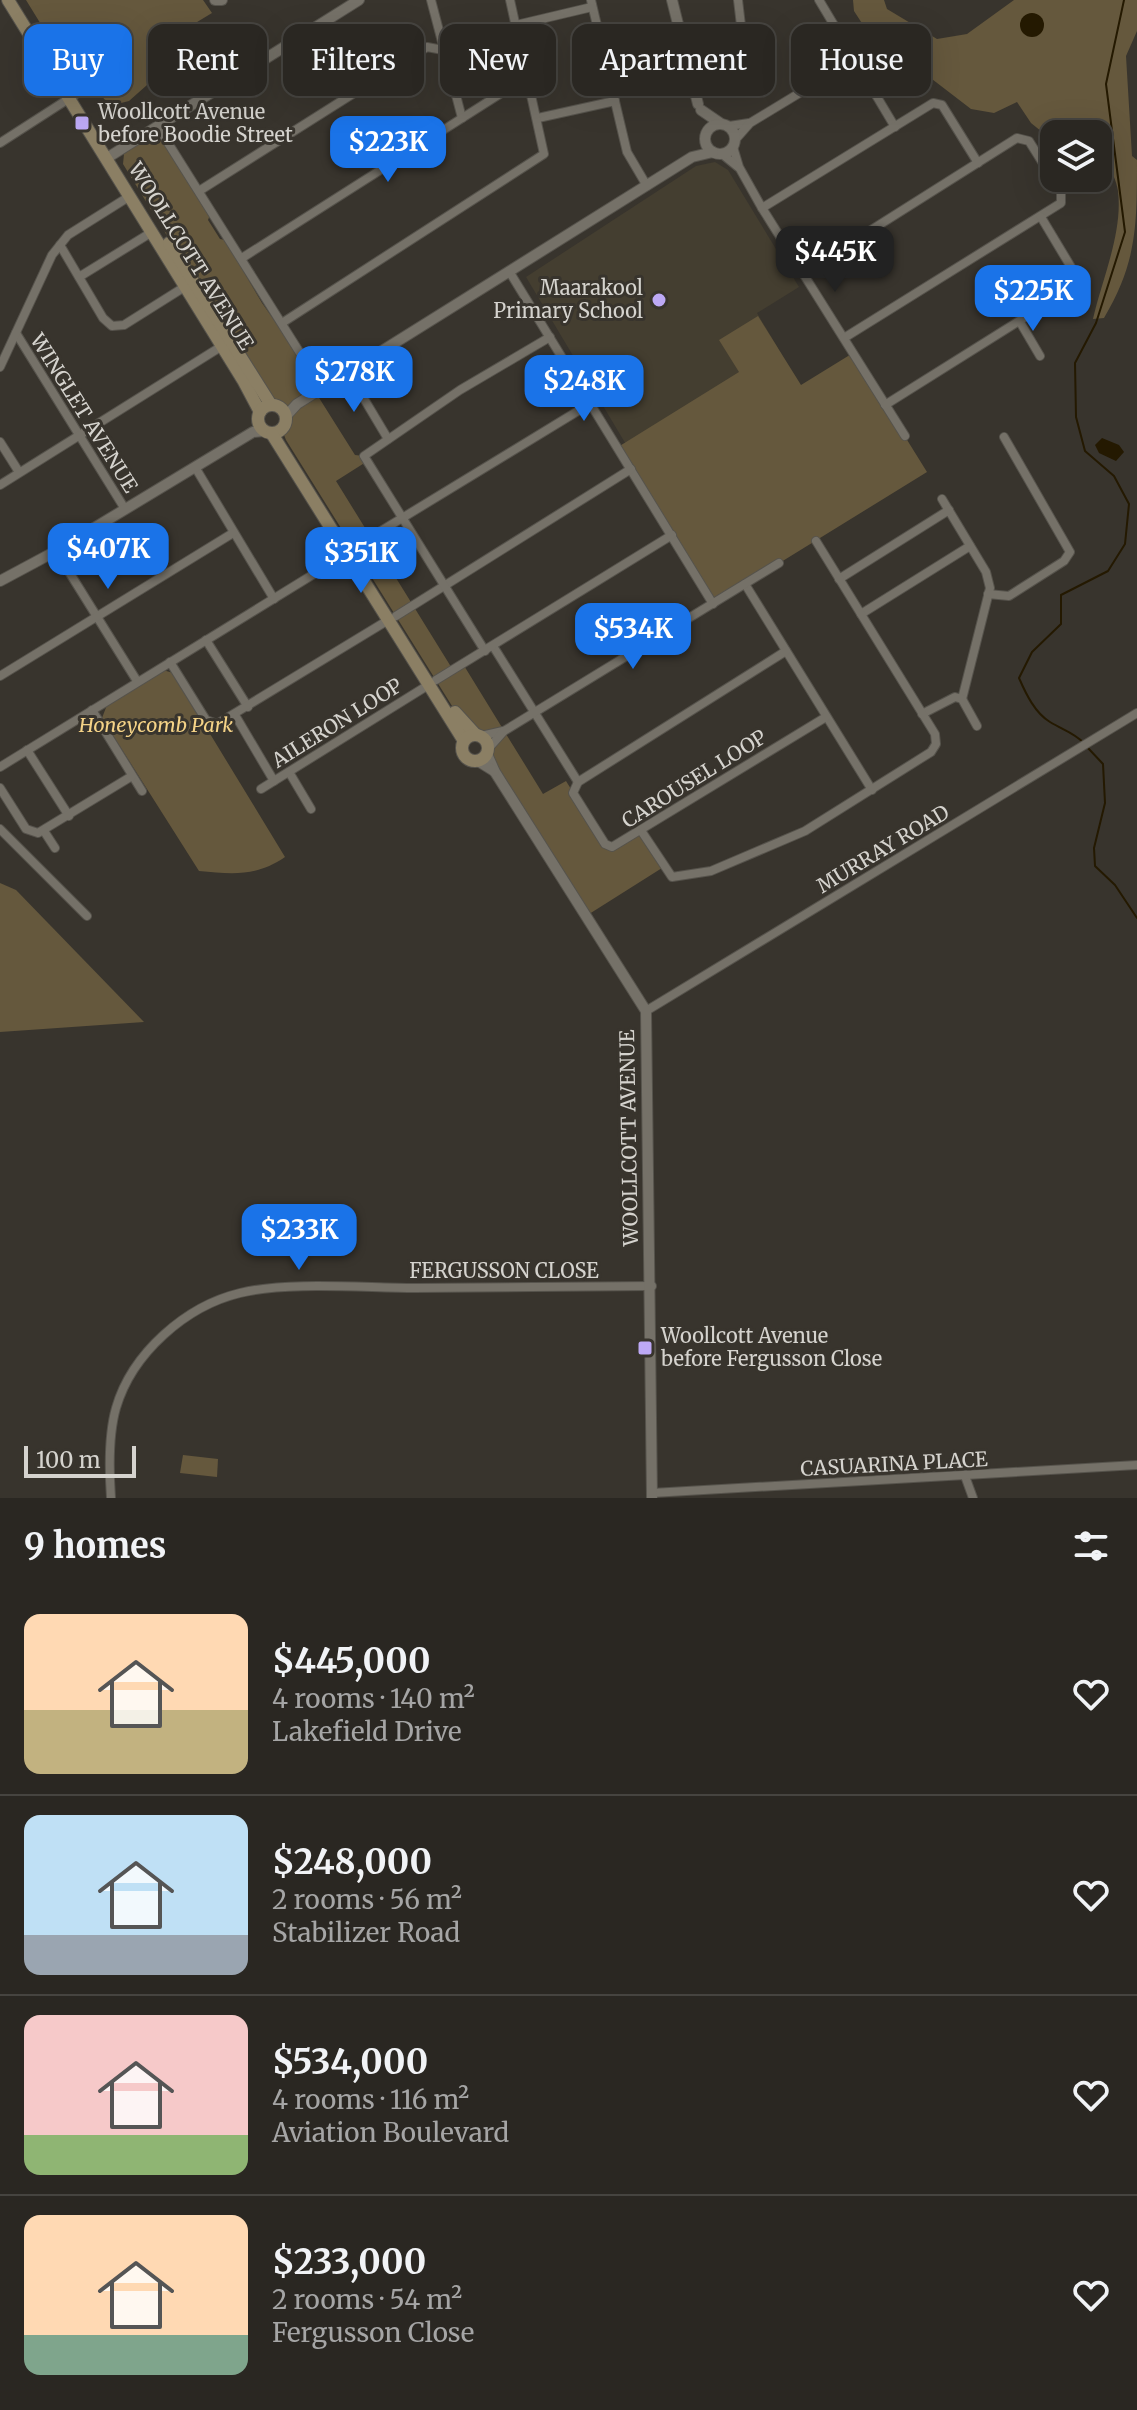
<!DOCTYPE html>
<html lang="en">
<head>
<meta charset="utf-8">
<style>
	body { margin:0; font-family:Merriweather,serif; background:#36332f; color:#f1f3f6; height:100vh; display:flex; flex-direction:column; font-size:30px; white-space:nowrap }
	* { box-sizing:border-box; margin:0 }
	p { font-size:26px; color:#a5a5a5 }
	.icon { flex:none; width:44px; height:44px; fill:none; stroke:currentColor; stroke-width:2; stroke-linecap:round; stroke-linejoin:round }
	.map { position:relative; height:1498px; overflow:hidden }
	.panel { display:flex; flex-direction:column; background:#2a2722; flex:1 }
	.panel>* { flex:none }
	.top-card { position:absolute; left:24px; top:24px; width:1090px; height:72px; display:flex; gap:16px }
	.fabs { position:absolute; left:1040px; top:120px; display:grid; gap:16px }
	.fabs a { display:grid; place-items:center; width:72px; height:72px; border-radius:16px; background:#2a2722; box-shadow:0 8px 32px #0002,0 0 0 2px #464440; font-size:40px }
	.scale { position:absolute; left:24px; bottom:20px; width:112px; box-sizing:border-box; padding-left:8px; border:4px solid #d5d3ce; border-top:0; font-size:22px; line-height:28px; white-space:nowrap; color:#d5d3ce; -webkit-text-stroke:6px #38342d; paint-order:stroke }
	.price { position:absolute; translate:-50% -68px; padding:0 18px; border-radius:16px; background:#1a73e8; color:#fff; font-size:26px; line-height:52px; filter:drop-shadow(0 2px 4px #0008) }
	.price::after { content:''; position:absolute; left:50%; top:48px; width:24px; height:18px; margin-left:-12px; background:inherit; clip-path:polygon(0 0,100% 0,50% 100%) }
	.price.current { background:#222; color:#fff }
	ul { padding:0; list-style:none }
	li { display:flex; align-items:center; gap:24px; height:200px; padding:0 24px }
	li+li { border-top:2px solid #464440 }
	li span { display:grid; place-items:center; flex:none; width:224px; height:160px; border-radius:16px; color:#555 }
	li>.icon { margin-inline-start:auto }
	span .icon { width:96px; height:96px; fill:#fffc; stroke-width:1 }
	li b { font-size:34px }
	h2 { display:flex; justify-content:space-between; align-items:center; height:96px; padding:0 24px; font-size:34px }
	.tag { padding:0 28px; border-radius:16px; background:#2a2722; box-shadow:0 8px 32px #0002,0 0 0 2px #464440; font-size:28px; line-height:72px }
	.tag.current { background:#1a73e8; color:#fff }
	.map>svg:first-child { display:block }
	.built { fill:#443e30 }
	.green { fill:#65583d }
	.water { fill:#241901 }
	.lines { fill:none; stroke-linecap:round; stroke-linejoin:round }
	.stream { stroke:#241901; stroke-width:2 }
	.minor-casing { stroke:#56534c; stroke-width:10 }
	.tertiary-casing { stroke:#56534c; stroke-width:12 }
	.secondary-casing { stroke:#56534c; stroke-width:14 }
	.minor { stroke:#757168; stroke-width:8 }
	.tertiary { stroke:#757168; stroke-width:10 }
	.secondary { stroke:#8b7f64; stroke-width:12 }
	.poi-dot { fill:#bda9f5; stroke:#38342d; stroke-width:3 }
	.labels { text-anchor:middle; stroke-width:6; stroke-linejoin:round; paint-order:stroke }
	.poi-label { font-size:20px; fill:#d5d3ce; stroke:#38342d; text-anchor:start }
	.street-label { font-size:20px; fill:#d5d3ce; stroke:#38342d }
	.park-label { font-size:20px; font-style:italic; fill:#f5d387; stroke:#38342d }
</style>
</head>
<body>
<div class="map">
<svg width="1137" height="1498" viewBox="0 0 1137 1498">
	<rect width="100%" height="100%" fill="#38342d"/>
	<path class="built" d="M 715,162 L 728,170 L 799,287 L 757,313 L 778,348 L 627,446 L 526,277 L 696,166 Z"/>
	<g class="green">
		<path d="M 26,0 L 203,0 L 212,13 L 154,48 L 157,65 L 149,71 L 147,85 L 129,101 L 113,105 L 104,99 L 96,83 L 82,91 Z"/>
		<path d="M 853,0 L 884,0 L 887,9 L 937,39 L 967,34 L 1014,0 L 1137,0 L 1137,31 L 1126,56 L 1132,156 L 1137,160 C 1137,226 1137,262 1104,318 L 1093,319 C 1102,279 1123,233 1118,191 C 1115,169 1098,157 1098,134 L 1047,136 L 1031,123 L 1017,102 L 994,113 L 971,109 L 928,76 L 917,62 L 878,48 L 854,11 Z"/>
		<path d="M 150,136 L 161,139 L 210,215 L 208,220 L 220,239 L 225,240 L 262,303 L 322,388 L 316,393 L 355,455 L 364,456 L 366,462 L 336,481 L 453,670 L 463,664 L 543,794 L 566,781 L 605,844 L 642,832 L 662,868 L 586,916 L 495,772 L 487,742 L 462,722 L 286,440 L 282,430 L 286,416 L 280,408 L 271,405 L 123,164 L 124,154 Z"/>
		<path d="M 758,316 L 801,385 L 853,353 L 927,472 L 713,604 L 618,447 L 739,372 L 719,340 Z"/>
		<path d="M 163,670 L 173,673 L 285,857 C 256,877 232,874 199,871 L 102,718 L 107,705 Z"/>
		<path d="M 0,883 L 16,890 L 144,1022 L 0,1032 Z"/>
		<path d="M 183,1455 L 218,1459 L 217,1477 L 180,1473 Z"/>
	</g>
	<g class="water">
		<circle cx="1032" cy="25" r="12"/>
		<path d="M 1102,438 L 1119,445 L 1124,452 L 1116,461 L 1099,453 L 1095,445 Z"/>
	</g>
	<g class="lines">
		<g class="stream">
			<path d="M 1084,743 C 1073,732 1063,730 1050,722 C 1035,713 1026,694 1019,678 L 1032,652 L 1061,624 L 1061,595 L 1108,571 L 1125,544 L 1129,504 L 1114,476 L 1085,451 L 1076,417 L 1075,363 L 1096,323 L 1125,232 L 1106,84 L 1124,0"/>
			<path d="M 1088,748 L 1103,764 L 1105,803 L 1094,848 L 1095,866 L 1115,885 L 1137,918"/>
		</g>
		<g class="minor-casing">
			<g id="minor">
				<path d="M 431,0 L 462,118"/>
				<path d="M 591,0 L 627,152 L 647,186"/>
				<path d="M 819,0 L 895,127"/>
				<path d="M 516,25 L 592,7"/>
				<path d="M 603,53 L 681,34"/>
				<path d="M 689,68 L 742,34 L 738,0"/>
				<path d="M 538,118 L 615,101"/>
				<path d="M 729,126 L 749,123"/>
				<path d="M 158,127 L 322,388"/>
				<path d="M 735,140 L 750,123 L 854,60"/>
				<path d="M 0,143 L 76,94"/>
				<path d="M 733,147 L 739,167 L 762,208 L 905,436"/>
				<path d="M 722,154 L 738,167"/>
				<path d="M 199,191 L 427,47 L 443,50"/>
				<path d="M 762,208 L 933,103 L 942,105 L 978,163"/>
				<path d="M 60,245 L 103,318 L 112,326 L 124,325 L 186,286"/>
				<path d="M 242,258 L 522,80 L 529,82"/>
				<path d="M 509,271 L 713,604"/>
				<path d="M 803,273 L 1017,138 L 1029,141 L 1061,192 L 1061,203 L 844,338"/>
				<path d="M 79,277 L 152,232"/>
				<path d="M 1020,322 L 1040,356"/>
				<path d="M 282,323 L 544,154 L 510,0"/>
				<path d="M 16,333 L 125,509"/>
				<path d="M 0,367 L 52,255 L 68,235 L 130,196"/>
				<path d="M 348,372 L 388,439"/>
				<path d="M 885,405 L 1070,289 L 1074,272 L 1041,217"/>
				<path d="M 0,442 L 19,472"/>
				<path d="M 195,467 L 274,599"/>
				<path d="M 0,485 L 222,346"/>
				<path d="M 942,499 L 986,572 L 990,588 L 962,699"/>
				<path d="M 353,548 L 591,403"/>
				<path d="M 56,551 L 137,681"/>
				<path d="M 839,579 L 949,510"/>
				<path d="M 745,584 L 872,790"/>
				<path d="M 988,594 L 1009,596 L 1064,561 L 1070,552 L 1004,437"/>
				<path d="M 861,614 L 970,546"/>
				<path d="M 396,616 L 631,469"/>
				<path d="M 206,640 L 248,707"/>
				<path d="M 493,646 L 578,782"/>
				<path d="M 485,651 L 364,456 L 460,390 L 550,337"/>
				<path d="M 786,651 L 578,782 L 573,793 L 605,844 L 612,847 L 826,717"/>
				<path d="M 170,662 L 206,720 L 217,724 L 390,619"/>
				<path d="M 0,676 L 233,533"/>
				<path d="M 436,680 L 672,535"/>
				<path d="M 92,710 L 142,791"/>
				<path d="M 922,714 L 955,697 L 962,699 L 977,726"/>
				<path d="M 235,715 L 274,781"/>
				<path d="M 481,736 L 503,731"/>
				<path d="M 488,749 L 504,731 L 779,563"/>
				<path d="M 27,750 L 69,816"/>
				<path d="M 0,767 L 348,553"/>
				<path d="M 289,772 L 311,809"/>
				<path d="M 0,788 L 26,829 L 38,833 L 132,776"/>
				<path d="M 261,789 L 430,684"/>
				<path d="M 0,829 L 87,916"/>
				<path d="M 44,831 L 55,848"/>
				<path d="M 642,832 L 672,877 L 711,871 L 805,831 L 931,752 L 936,744 L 935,734 L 816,541"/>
				<path d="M 646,1011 L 1137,713"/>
				<path d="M 965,1476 L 973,1498"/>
				<path d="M 652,1493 L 1137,1465"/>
				<path d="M 111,1498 C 109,1469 108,1436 116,1408 C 132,1353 186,1306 240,1293 C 289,1281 364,1288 415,1288 C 494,1287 573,1287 652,1286"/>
			</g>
		</g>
		<g class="tertiary-casing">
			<g id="tertiary">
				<path d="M 215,0 L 222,0"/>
				<path d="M 672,0 L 698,104"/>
				<path d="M 701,110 L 720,123"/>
				<circle cx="720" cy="139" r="15"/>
				<path d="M 107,158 L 359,0"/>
				<path d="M 286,416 L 297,404 L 692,157 L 713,152"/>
				<path d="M 0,581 L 56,551 L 253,432 L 264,431"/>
				<path d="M 487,754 L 495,772 L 646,1011 L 652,1498"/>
				<path d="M 478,761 L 494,771"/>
			</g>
		</g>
		<g class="secondary-casing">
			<g id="secondary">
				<path d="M 8,0 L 243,380 L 260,412"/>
				<path d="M 169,243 L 271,405"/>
				<circle cx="272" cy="419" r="14"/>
				<path d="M 272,434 L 464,741"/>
				<path d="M 455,712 L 476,735"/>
				<circle cx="475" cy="748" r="13"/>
			</g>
		</g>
		<use href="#minor" class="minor"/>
		<use href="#tertiary" class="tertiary"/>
		<use href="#secondary" class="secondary"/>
	</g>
	<g class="poi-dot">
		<rect x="74" y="115" width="16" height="16" rx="4"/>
		<circle cx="659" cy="300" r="8"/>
		<rect x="637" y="1340" width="16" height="16" rx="4"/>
	</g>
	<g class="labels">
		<g class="poi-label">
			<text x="98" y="119">Woollcott Avenue<tspan x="98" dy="23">before Boodie Street</tspan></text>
			<text x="643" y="295" text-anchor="end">Maarakool<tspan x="643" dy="23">Primary School</tspan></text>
			<text x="661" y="1343">Woollcott Avenue<tspan x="661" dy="23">before Fergusson Close</tspan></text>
		</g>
		<g class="street-label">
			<text transform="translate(191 256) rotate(58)" y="7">WOOLLCOTT AVENUE</text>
			<text transform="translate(84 413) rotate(58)" y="7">WINGLET AVENUE</text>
			<text transform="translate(337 723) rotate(-32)" y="7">AILERON LOOP</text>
			<text transform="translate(694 779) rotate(-32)" y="7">CAROUSEL LOOP</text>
			<text transform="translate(883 849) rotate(-31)" y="7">MURRAY ROAD</text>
			<text transform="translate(629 1138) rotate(-91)" y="7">WOOLLCOTT AVENUE</text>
			<text x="504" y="1278">FERGUSSON CLOSE</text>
			<text transform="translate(894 1464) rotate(-3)" y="7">CASUARINA PLACE</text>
		</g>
		<g class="park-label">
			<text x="156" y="732">Honeycomb Park</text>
		</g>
	</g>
</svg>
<div class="fabs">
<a><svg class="icon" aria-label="layers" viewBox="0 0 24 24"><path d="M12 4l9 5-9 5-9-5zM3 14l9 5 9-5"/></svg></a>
</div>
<div class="scale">100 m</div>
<b class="price" style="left:388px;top:184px">$223K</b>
<b class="price current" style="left:835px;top:294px">$445K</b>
<b class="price" style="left:1033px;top:333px">$225K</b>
<b class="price" style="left:354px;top:414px">$278K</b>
<b class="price" style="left:584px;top:423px">$248K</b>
<b class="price" style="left:108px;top:591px">$407K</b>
<b class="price" style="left:361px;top:595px">$351K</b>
<b class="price" style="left:633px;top:671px">$534K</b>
<b class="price" style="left:299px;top:1272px">$233K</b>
<div class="top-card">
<a class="tag current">Buy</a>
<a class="tag">Rent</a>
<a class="tag">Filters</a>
<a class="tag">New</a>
<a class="tag">Apartment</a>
<a class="tag">House</a>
</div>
</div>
<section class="panel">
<h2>9 homes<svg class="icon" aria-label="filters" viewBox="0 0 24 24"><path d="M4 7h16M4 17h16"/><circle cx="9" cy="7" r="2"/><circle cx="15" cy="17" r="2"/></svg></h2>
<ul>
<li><span style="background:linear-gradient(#ffd9b3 60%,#c2b280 0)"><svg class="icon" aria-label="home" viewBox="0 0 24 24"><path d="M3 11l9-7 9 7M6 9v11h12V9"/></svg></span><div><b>$445,000</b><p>4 rooms · 140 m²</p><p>Lakefield Drive</p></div><svg class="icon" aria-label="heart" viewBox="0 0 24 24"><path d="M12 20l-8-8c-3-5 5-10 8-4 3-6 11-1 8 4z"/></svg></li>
<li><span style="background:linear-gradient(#bfe0f5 75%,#9aa5b1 0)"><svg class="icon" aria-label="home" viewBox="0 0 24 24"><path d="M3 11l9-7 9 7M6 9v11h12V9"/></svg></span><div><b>$248,000</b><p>2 rooms · 56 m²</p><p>Stabilizer Road</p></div><svg class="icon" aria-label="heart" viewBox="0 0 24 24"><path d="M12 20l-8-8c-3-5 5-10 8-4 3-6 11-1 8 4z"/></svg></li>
<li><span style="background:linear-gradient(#f6c9c9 75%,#8fb573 0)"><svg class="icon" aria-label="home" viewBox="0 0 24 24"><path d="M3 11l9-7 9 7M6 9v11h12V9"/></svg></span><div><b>$534,000</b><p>4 rooms · 116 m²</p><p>Aviation Boulevard</p></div><svg class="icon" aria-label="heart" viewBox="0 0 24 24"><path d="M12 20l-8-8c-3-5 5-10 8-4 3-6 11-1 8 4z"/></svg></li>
<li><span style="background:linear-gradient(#ffd9b3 75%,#7fa58c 0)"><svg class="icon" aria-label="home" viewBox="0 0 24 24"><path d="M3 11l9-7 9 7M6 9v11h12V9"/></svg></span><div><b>$233,000</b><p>2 rooms · 54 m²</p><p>Fergusson Close</p></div><svg class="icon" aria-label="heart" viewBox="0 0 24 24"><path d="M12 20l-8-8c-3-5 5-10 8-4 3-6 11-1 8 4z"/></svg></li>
</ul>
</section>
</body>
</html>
